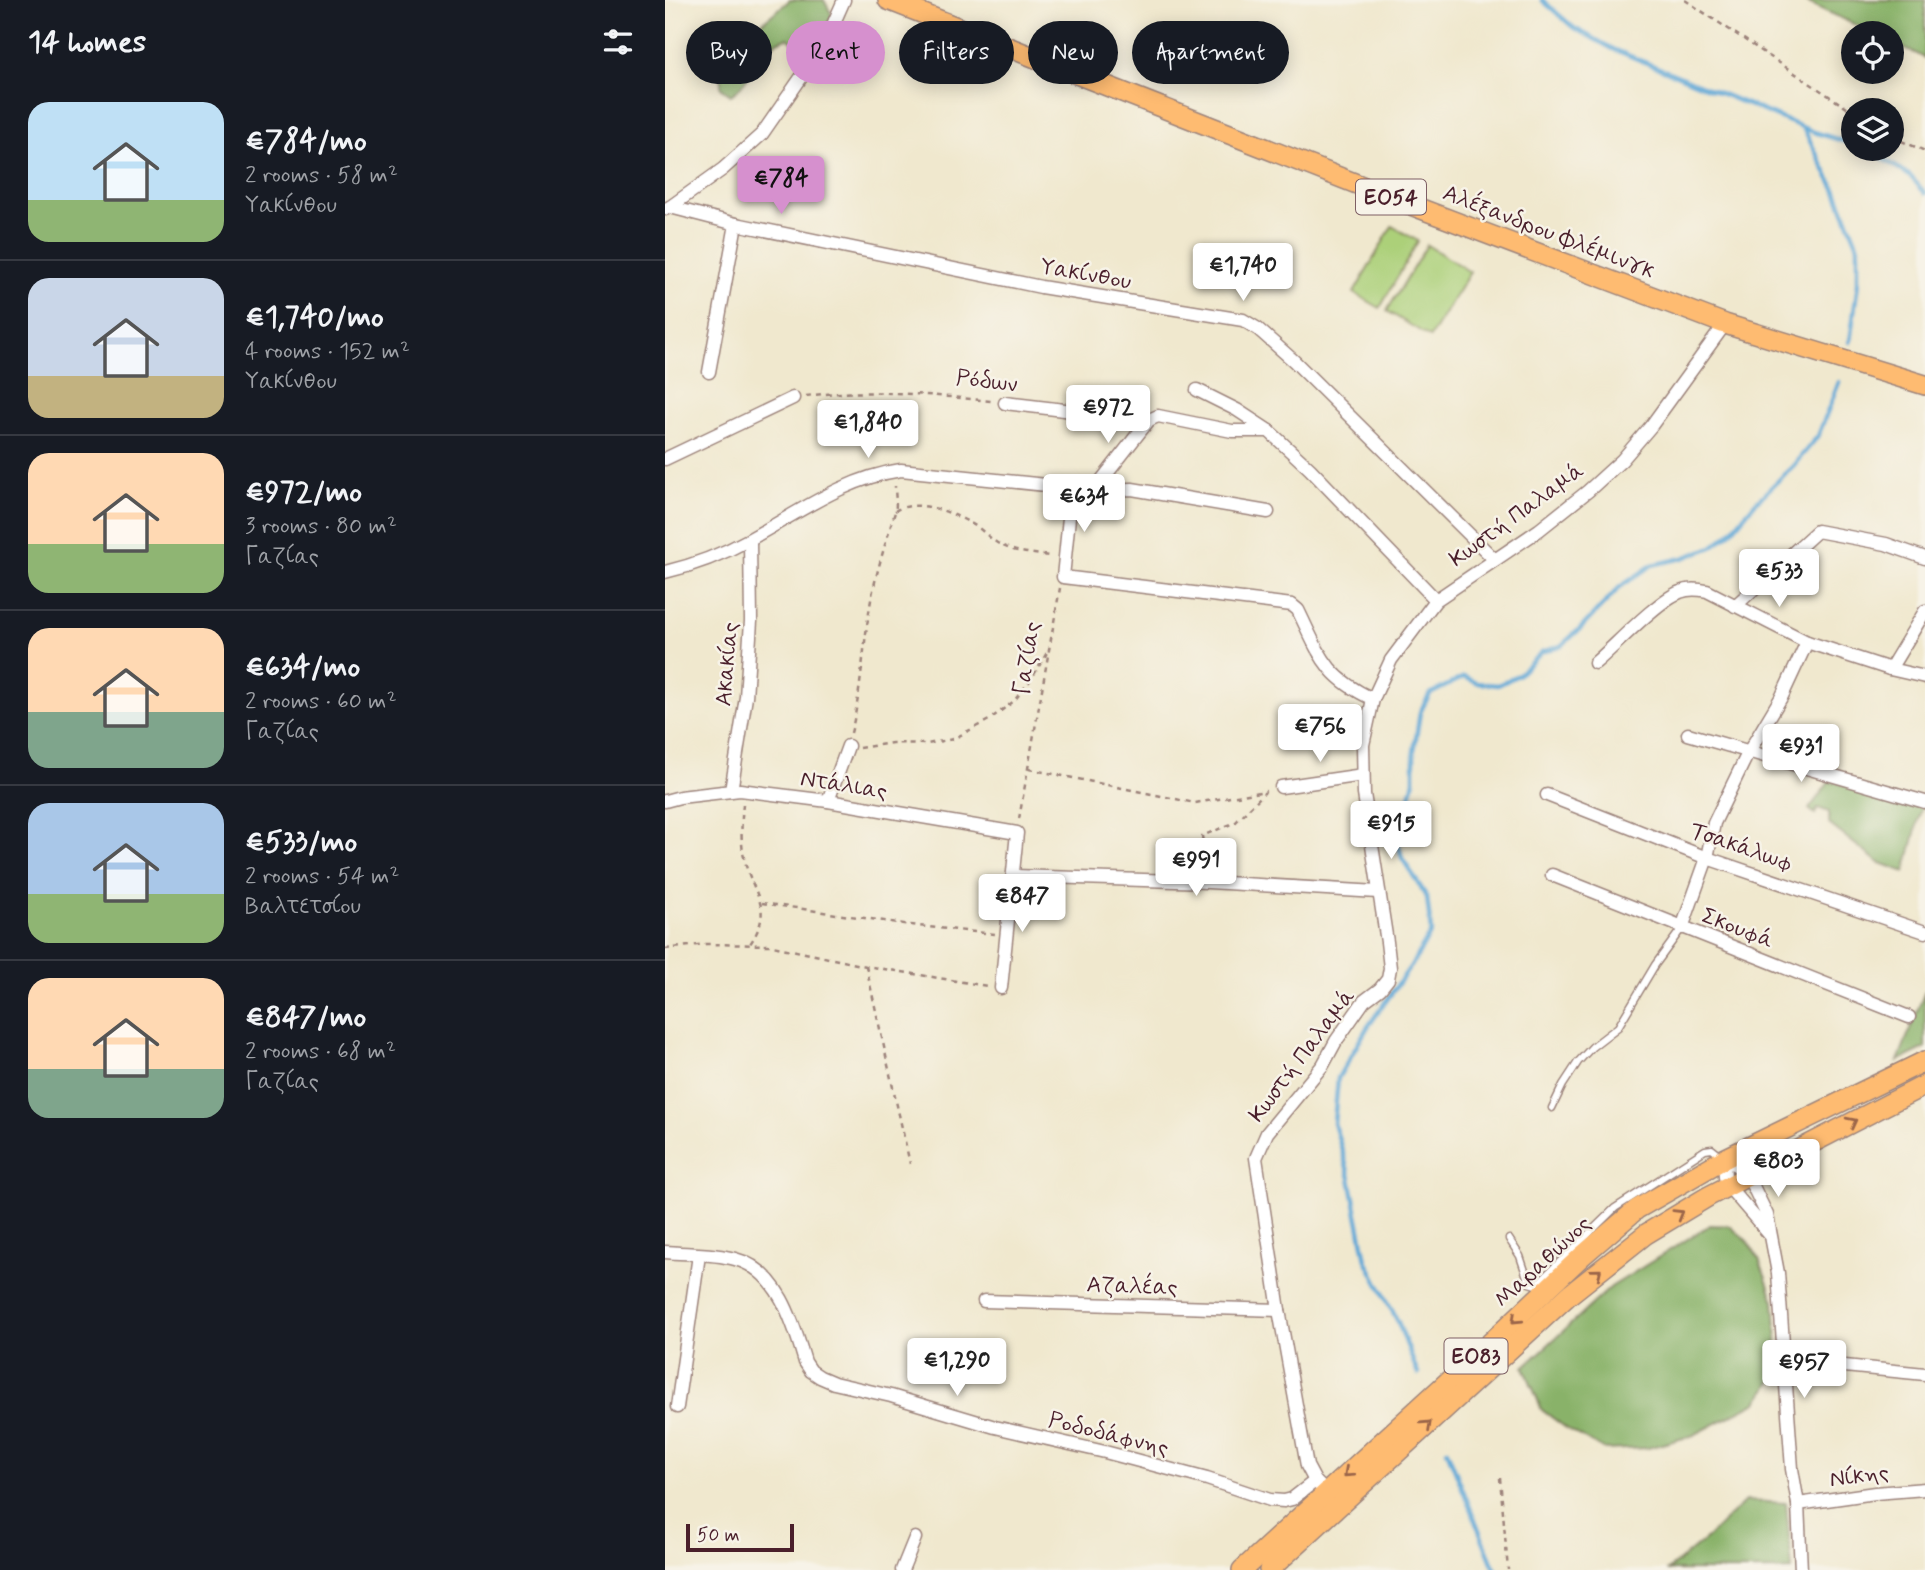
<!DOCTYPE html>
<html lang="en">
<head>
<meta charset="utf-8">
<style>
	body { margin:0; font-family:Mynerve,sans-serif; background:#20242c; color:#f1f3f6; height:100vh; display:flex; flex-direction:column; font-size:26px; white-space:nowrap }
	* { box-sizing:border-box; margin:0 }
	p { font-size:23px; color:#9ea1a6 }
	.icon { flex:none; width:38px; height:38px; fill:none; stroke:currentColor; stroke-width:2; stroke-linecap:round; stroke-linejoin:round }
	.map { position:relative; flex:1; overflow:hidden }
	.panel { display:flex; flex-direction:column; background:#171b24; width:665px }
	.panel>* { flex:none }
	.hud { position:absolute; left:21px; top:21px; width:665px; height:63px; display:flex; gap:14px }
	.controls { position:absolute; left:1176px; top:21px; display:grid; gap:14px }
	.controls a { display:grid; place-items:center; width:63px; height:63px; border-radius:50%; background:#171b24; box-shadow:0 4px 18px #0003; font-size:35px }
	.scale { position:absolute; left:21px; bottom:18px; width:108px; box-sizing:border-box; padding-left:7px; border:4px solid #4a1f2b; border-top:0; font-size:19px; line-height:24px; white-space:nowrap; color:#4a1f2b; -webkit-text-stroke:5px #f7f3e8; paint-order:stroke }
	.price { position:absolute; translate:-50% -60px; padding:0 16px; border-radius:7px; background:#fff; color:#222; font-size:23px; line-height:46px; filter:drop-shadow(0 2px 4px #0008) }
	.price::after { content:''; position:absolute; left:50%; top:42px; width:21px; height:16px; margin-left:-10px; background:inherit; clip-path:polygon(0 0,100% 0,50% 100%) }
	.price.current { background:#d690ce; color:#111 }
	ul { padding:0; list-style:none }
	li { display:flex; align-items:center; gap:21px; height:175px; padding:0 28px }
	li+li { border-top:2px solid #363941 }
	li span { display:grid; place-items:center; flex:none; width:196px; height:140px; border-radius:21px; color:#555 }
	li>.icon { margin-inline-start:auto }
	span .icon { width:84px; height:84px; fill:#fffc; stroke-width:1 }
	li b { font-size:30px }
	h2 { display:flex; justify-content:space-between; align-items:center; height:84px; padding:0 28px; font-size:30px }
	.pill { padding:0 24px; border-radius:32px; background:#171b24; box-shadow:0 4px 18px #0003; font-size:24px; line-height:63px }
	.pill.current { background:#d690ce; color:#111 }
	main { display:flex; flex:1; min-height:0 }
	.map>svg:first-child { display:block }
	.green { fill:#acd079; stroke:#7b7852; stroke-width:2 }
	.forest { fill:#89b269; stroke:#6a684a; stroke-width:2 }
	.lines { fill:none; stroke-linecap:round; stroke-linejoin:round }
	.stream { stroke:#5ea7d6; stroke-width:4.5 }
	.service-casing { stroke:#9d847c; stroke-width:9 }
	.minor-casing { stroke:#9d847c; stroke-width:15 }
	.primary-casing { stroke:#9d847c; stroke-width:22 }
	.path { stroke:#9d847c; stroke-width:2.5; stroke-dasharray:5 5; stroke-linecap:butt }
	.service { stroke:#fff; stroke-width:6 }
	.minor { stroke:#fff; stroke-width:12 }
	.primary { stroke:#febb71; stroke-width:19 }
	.oneway { stroke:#9b654a }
	.labels { text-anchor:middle; stroke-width:5; stroke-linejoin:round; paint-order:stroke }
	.shield { fill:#f7f3e8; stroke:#7e5f64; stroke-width:2 }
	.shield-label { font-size:21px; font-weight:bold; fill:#4a1f2b }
	.street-label { font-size:23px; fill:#4a1f2b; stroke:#f7f3e8 }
</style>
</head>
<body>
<main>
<section class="panel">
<h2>14 homes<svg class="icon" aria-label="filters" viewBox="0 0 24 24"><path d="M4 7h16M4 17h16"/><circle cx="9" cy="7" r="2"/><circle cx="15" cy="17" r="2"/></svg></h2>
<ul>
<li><span style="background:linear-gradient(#bfe0f5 70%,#8fb573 0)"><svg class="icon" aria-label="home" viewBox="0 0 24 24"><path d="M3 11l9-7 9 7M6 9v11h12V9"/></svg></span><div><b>€784/mo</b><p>2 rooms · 58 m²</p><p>Υακίνθου</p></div></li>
<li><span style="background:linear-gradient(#c9d6e8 70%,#c2b280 0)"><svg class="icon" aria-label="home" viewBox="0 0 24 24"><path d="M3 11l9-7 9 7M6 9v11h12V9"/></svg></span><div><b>€1,740/mo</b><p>4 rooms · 152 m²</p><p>Υακίνθου</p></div></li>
<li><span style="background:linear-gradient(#ffd9b3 65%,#8fb573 0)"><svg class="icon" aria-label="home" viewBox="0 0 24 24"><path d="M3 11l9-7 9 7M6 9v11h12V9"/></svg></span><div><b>€972/mo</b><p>3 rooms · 80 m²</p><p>Γαζίας</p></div></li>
<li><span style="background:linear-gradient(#ffd9b3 60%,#7fa58c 0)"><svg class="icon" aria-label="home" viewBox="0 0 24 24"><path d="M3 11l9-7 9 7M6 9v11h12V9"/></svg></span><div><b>€634/mo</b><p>2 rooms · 60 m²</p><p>Γαζίας</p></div></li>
<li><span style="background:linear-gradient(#a9c7e8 65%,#8fb573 0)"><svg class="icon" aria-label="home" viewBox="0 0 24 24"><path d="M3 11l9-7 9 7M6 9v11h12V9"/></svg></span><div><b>€533/mo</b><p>2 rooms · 54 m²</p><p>Βαλτετσίου</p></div></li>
<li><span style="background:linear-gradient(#ffd9b3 65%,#7fa58c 0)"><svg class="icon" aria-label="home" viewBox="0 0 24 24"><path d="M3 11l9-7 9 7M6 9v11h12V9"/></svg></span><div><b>€847/mo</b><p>2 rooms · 68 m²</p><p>Γαζίας</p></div></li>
</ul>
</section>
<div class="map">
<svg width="1260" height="1570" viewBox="0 0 1260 1570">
	<rect width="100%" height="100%" fill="#f7f3e8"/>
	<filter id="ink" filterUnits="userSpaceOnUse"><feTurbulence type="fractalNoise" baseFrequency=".0143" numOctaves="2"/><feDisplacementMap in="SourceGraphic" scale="14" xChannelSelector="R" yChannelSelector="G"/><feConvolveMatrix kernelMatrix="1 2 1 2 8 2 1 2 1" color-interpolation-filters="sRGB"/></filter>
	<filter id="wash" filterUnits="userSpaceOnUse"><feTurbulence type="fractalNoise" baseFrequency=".00686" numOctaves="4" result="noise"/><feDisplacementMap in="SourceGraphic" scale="28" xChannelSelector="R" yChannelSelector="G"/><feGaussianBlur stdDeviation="1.57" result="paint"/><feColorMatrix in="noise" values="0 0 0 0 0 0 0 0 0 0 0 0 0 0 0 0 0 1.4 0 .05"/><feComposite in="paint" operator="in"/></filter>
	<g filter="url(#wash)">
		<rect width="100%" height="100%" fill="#f0e8ce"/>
		<g class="green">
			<path d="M 727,226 L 753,241 L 715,308 L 689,293 Z"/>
			<path d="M 762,245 L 805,272 L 765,337 L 722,311 Z"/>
		</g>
		<g class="forest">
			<path d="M 125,0 L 159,0 L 167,15 L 158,33 L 145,51 L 133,47 L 123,38 C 90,45 92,78 66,95 L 56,88 L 56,76 L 70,67 L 78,55 L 79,42 L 89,29 Z"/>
			<path d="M 1137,0 L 1260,0 L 1260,58 L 1227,42 L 1227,33 L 1208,33 Z"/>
			<path d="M 1165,781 L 1257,806 L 1240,872 L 1213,862 L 1164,824 L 1164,812 L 1153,808 L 1150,814 L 1144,809 Z"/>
			<path d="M 1260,991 L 1260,1048 L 1233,1061 Z"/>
			<path d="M 1045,1225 L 1065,1226 L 1082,1241 L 1094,1259 L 1109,1301 L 1114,1371 L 1092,1402 L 1029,1435 L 983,1448 L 940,1450 L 901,1428 L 877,1410 L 859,1367 L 946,1287 Z"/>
			<path d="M 1080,1501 L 1121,1503 L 1127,1570 L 1003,1570 L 1043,1537 Z"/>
		</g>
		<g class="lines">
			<g class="stream">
				<path d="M 877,0 L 909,28 L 948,49 L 1149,132 L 1188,144"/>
				<path d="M 1138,128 L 1170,189 L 1193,246 L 1193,283 L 1185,342"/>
				<path d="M 1204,149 L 1245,176 L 1260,193"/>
				<path d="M 753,1374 L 733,1322 L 701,1260 L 685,1178 L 669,1123 L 673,1078 L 702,1028 L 748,963 L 766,932 L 762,897 L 737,858 L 733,842 L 749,781 L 749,751 L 755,712 L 765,694 L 799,677 L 812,683 L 833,685 L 853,675 L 877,652 L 896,646 L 917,627 L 955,587 L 987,565 L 1018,558 L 1047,547 L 1064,534 L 1090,503 L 1128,466 L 1153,436 L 1174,382"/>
				<path d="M 782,1450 L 830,1570"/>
			</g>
		</g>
	</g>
	<g filter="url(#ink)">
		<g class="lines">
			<g class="service-casing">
				<g id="service">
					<path d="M 887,1108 L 898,1085 L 913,1062 L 927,1047 L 953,1027 L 990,965 L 1017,928"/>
					<path d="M 844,1239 L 855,1256 L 864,1283 L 871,1285 L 950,1208 L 1040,1150 L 1047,1149 L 1057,1157"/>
				</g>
			</g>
			<g class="minor-casing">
				<g id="minor">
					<path d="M 5,207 L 58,169 L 97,134 L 160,43 L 179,0"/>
					<path d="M 0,209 L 5,207 L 71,224 L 376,287 L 578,320 L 593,329 L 629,361 L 829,559"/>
					<path d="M 44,372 L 71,224"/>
					<path d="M 532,390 L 572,410 L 604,431"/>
					<path d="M 340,403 L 484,420"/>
					<path d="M 0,459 L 128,398"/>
					<path d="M 407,488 L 398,577 L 627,605 L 633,610 C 655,655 660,677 708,699"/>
					<path d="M 429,490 L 484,420 L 493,416 L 567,431 L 604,431 L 645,469 L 771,600"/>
					<path d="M 0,572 C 30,565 58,554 85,539 C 133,513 180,478 236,470 L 429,490 L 467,489 L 603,512"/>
					<path d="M 1070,606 L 1152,531 L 1221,544 L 1260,558"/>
					<path d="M 930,663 C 951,645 992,601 1015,592 C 1024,588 1033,589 1042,591 L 1142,642 L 1225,669 L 1260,677"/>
					<path d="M 1225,669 L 1260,611"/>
					<path d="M 1023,734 L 1260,802"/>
					<path d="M 616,787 L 698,775"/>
					<path d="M 66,791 L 81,697 L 86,621 L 85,540"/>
					<path d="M 882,795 L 1042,858 L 1260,932"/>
					<path d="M 0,801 L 15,797 L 75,790 L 163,801 L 352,833 L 336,988"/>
					<path d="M 163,801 L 183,746"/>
					<path d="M 887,875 L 1244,1017"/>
					<path d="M 348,876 L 544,882 L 713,892"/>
					<path d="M 1017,928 L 1042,858 L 1049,823 L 1083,753 L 1117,696 L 1142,642"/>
					<path d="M 1105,1235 L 1063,1186 L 1060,1177 L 1059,1159 L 1076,1168 L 1083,1176 L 1102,1215 L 1113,1273 L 1127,1469 L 1133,1504 L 1136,1570"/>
					<path d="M 0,1252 C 23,1254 48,1253 70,1259 C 114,1270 129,1325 140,1362 L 146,1371 L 155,1377 L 169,1383 L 226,1396 L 330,1427 L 440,1452 L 542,1479 L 605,1500 L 619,1501 L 627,1499 L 650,1481"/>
					<path d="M 319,1301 L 614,1310"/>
					<path d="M 1119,1360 L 1260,1374"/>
					<path d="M 12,1407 L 34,1255"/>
					<path d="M 662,1493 L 650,1481 L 642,1466 L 614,1310 L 591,1158 L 602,1133 L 658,1065 L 671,1041 L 699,1001 L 715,989 L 723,979 L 725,968 L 722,942 L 699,794 L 698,745 L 708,699 L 726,660 L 771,600 L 874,530 L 923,491 L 957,460 L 986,426 L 1060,324"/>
					<path d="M 1133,1504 L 1210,1493 L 1260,1489"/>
					<path d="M 237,1570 L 250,1538"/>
				</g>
			</g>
			<g class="primary-casing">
				<g id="primary">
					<path d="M 223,0 L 730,199 L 1060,324 L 1260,385"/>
					<path d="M 577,1570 L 825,1343 L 917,1256 L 972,1209 L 1059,1159 L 1260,1061"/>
					<path d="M 604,1570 L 904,1295 L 981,1234 L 1044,1196 L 1260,1085"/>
				</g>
			</g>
			<g class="path">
				<path d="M 1020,0 L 1188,112"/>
				<path d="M 1227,137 L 1260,151"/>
				<path d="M 141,396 C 202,388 265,395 326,401"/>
				<path d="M 230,511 C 252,497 292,514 312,527 C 321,533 328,542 338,546 C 352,553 370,554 385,556"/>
				<path d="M 186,733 C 197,689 198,644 206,600 C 212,570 221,541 230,512 C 232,505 230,494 230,486"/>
				<path d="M 194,748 L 227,743 L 262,744 L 288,739 L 324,720 L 349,701 L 367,678 L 383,651"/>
				<path d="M 364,769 L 530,803 L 601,791"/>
				<path d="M 78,804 C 76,826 75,848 82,869 C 93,901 107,911 85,944"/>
				<path d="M 354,819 L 395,588"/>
				<path d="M 542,870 L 537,836 L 571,822 L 600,792"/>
				<path d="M 97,903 L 253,926 L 330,934"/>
				<path d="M 0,949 L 41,944 L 103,945 L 201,966 L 322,986"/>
				<path d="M 201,966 L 245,1164"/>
				<path d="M 835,1478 L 843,1570"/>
			</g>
			<use href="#service" class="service"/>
			<use href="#minor" class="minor"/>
			<use href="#primary" class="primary"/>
		</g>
		<defs><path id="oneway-chevron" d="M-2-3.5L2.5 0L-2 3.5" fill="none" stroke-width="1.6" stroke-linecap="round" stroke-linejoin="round" transform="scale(1.75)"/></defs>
		<g class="oneway">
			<use href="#oneway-chevron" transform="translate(1187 1122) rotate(-27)"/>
			<use href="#oneway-chevron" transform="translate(1014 1214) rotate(-31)"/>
			<use href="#oneway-chevron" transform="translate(932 1273) rotate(-39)"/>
			<use href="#oneway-chevron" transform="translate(851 1319) rotate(137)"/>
			<use href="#oneway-chevron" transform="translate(762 1425) rotate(-43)"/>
			<use href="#oneway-chevron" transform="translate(683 1473) rotate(138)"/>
		</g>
	</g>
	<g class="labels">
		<g class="shield">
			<rect x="691" y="179.5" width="70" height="35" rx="5"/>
			<rect x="779.5" y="1338.5" width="63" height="35" rx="5"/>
		</g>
		<g class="shield-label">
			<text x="726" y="204">ΕΟ54</text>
			<text x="811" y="1363">ΕΟ83</text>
		</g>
		<g class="street-label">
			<text transform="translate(884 231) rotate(21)" y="8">Αλέξανδρου Φλέμινγκ</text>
			<text transform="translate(421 273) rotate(10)" y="8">Υακίνθου</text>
			<text transform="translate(322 380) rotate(7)" y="8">Ρόδων</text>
			<text transform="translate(851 514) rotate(-36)" y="8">Κωστή Παλαμά</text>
			<text transform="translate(361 658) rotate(-81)" y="8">Γαζίας</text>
			<text transform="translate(61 664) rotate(-85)" y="8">Ακακίας</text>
			<text transform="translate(179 784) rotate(9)" y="8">Ντάλιας</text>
			<text transform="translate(1077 846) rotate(19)" y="8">Τσακάλωφ</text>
			<text transform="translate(1073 927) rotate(21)" y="8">Σκουφά</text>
			<text transform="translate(636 1055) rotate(-53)" y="8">Κωστή Παλαμά</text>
			<text transform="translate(877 1261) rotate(-43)" y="8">Μαραθώνος</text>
			<text transform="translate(467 1285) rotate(2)" y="8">Αζαλέας</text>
			<text transform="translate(444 1433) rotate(14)" y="8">Ροδοδάφνης</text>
			<text transform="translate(1194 1475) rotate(-7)" y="8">Νίκης</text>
		</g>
	</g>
</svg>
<div class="controls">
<a><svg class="icon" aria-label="locate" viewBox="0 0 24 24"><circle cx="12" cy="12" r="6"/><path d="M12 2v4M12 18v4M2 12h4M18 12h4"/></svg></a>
<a><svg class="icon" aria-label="layers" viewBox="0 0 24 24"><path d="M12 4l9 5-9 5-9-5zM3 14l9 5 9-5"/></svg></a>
</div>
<div class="scale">50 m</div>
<b class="price current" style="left:116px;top:216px">€784</b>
<b class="price" style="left:578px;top:303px">€1,740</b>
<b class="price" style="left:443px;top:445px">€972</b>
<b class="price" style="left:203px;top:460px">€1,840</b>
<b class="price" style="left:419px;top:534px">€634</b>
<b class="price" style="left:1114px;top:609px">€533</b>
<b class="price" style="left:655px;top:764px">€756</b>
<b class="price" style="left:1136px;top:784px">€931</b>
<b class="price" style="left:726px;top:861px">€915</b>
<b class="price" style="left:531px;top:898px">€991</b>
<b class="price" style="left:357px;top:934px">€847</b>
<b class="price" style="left:1113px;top:1199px">€803</b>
<b class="price" style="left:292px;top:1398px">€1,290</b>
<b class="price" style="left:1139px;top:1400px">€957</b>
<div class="hud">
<a class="pill">Buy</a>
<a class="pill current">Rent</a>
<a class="pill">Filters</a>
<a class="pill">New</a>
<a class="pill">Apartment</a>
</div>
</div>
</main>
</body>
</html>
